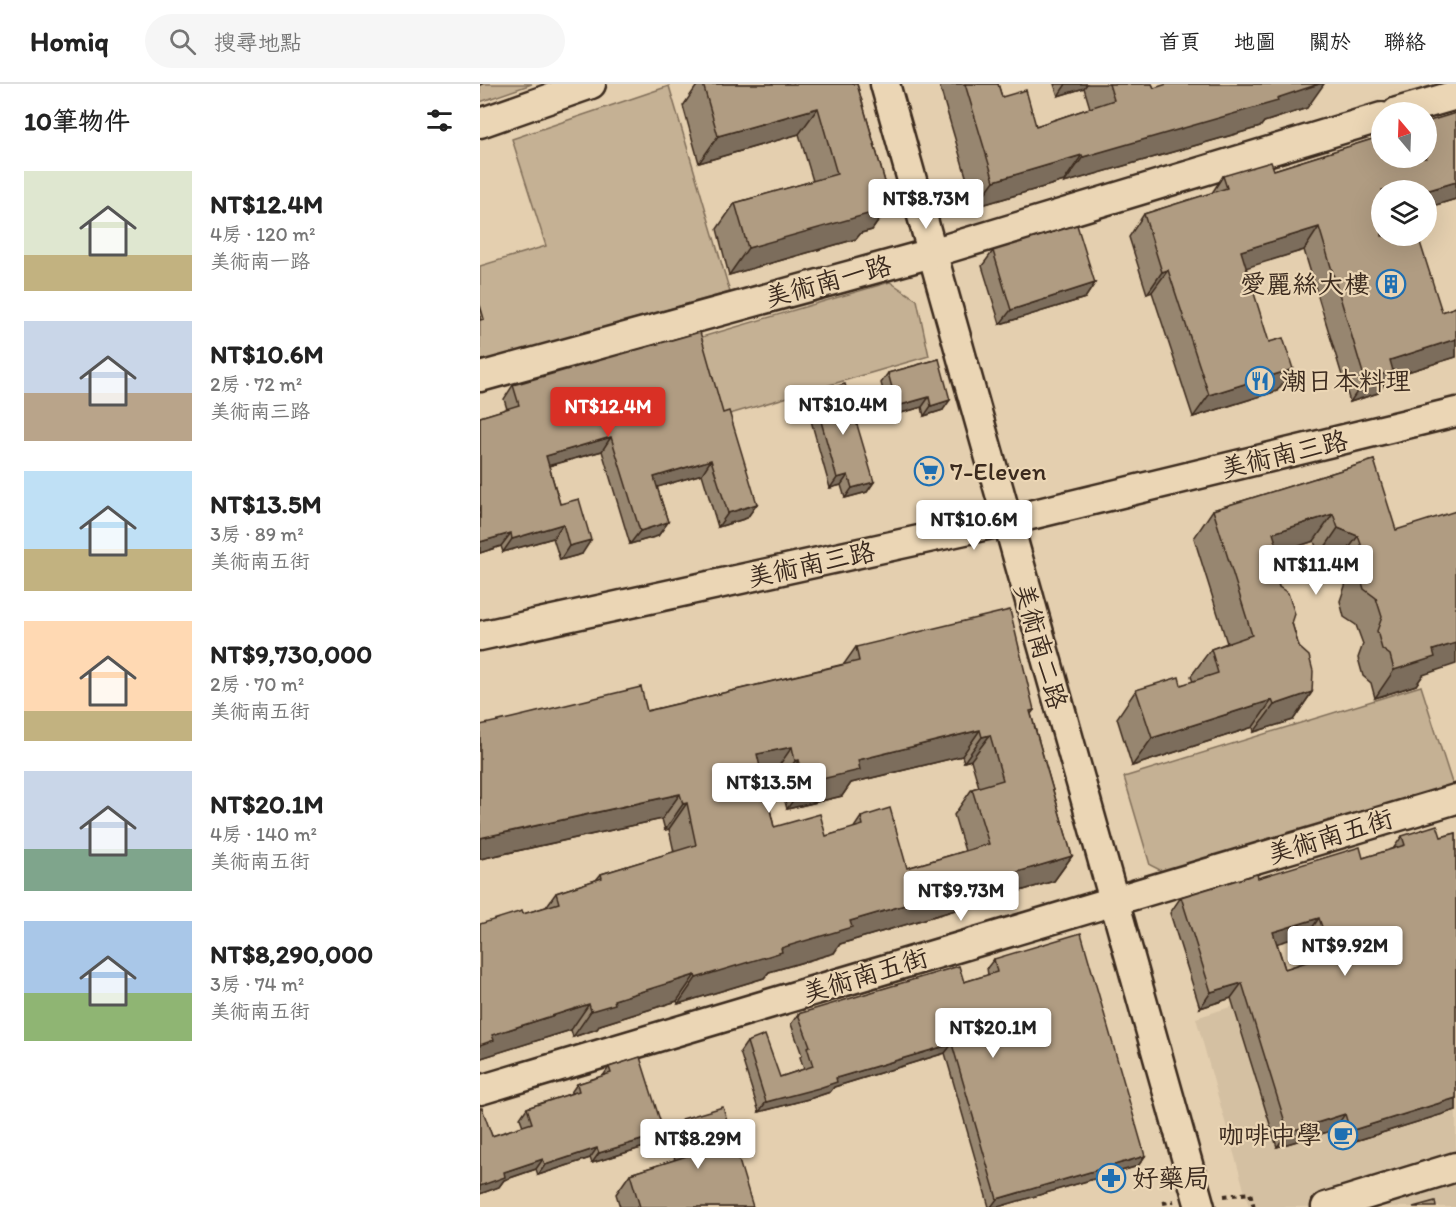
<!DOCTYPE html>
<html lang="zh-TW">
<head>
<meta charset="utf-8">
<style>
	body { margin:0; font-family:Itim,"LXGW WenKai TC",sans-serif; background:#f6f6f6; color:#222; height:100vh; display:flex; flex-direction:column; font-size:22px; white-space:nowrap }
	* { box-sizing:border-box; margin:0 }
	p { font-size:20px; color:#767676 }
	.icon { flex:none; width:33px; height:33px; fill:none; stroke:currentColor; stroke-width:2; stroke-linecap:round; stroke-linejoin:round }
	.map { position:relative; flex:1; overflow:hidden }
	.panel { display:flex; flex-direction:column; background:#fff; width:480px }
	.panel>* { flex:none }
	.needle { width:39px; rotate:341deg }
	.controls { position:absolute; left:891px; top:18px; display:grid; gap:12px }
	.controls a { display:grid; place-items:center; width:66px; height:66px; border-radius:50%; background:#fff; box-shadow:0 6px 24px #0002; font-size:30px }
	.price { position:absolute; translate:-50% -51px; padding:0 14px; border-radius:6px; background:#fff; color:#222; font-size:20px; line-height:39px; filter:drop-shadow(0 2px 3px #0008) }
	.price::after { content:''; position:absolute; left:50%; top:36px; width:18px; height:14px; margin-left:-9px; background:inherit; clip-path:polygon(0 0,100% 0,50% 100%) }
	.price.current { background:#d93025; color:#fff }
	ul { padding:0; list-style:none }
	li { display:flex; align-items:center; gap:18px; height:150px; padding:0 24px }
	li span { display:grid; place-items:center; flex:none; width:168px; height:120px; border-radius:0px; color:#555 }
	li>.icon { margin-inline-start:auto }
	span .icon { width:72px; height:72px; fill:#fffc; stroke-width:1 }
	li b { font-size:26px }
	h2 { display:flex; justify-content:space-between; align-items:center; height:72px; padding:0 24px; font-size:26px }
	header { display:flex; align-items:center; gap:36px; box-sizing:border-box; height:84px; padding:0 30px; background:#fff; border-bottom:2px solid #e0e0e0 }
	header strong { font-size:28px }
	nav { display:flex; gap:33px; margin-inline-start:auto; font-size:21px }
	.search { width:420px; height:54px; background:#f6f6f6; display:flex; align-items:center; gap:15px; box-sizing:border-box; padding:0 21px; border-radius:33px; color:#767676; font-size:22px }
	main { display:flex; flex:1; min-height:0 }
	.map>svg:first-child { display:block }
	.built { fill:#d4c0a2 }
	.green { fill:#c5b194; stroke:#806e59; stroke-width:1.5 }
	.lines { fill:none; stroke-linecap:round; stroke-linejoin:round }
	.minor-casing { stroke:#3b2a1e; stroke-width:33 }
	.path { stroke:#3b2a1e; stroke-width:4; stroke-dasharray:4.5 4.5; stroke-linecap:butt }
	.minor { stroke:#ebd6b5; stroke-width:28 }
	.tram { stroke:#3b2a1e; stroke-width:1.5 }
	.wall { fill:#978670; stroke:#3b2a1e; stroke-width:1.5; fill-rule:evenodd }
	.shaded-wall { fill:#7b6d5b; stroke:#3b2a1e; stroke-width:1.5 }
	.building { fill:#b09c82; stroke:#3b2a1e; stroke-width:1.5; fill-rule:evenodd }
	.labels { text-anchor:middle; stroke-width:4.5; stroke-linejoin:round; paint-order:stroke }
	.street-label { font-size:26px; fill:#3b2a1e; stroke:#ebd6b5 }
	.poi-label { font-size:26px; fill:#3b2a1e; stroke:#ebd6b5; text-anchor:start }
</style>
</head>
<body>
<header>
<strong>Homiq</strong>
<div class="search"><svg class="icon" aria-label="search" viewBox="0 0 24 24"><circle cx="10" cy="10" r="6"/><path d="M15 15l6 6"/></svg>搜尋地點</div>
<nav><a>首頁</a><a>地圖</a><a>關於</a><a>聯絡</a></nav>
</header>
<main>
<section class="panel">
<h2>10筆物件<svg class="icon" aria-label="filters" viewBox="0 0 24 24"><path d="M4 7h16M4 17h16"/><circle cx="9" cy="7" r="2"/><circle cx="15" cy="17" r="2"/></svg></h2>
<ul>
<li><span style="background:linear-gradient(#dfe7d0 70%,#c2b280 0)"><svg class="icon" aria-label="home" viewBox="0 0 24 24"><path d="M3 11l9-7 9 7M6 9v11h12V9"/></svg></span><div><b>NT$12.4M</b><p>4房 · 120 m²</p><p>美術南一路</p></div></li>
<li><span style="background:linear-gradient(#c9d6e8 60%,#b9a48a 0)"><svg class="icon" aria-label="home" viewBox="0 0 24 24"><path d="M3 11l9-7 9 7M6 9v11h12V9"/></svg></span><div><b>NT$10.6M</b><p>2房 · 72 m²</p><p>美術南三路</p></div></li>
<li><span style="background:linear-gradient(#bfe0f5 65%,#c2b280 0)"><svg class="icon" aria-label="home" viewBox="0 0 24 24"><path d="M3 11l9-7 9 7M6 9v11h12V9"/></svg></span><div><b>NT$13.5M</b><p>3房 · 89 m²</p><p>美術南五街</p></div></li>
<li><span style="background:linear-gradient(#ffd9b3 75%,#c2b280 0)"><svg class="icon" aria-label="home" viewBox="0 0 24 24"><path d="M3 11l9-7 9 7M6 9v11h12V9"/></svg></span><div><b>NT$9,730,000</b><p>2房 · 70 m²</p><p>美術南五街</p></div></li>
<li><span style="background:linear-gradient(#c9d6e8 65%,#7fa58c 0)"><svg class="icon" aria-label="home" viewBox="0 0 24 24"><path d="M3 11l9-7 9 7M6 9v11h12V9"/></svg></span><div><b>NT$20.1M</b><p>4房 · 140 m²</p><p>美術南五街</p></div></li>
<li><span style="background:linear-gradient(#a9c7e8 60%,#8fb573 0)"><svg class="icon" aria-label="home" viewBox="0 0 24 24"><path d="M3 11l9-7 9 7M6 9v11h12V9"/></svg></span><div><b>NT$8,290,000</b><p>3房 · 74 m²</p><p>美術南五街</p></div></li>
</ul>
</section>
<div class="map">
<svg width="976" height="1123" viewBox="0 0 976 1123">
	<rect width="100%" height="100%" fill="#e4cfaf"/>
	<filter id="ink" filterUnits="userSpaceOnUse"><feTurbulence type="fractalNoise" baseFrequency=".0167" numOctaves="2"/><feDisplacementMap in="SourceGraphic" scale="12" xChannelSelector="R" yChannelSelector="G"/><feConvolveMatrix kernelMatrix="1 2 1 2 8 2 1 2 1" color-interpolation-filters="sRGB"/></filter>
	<g filter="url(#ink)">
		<path class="built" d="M 976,850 L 976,1123 L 769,1123 L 716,934 Z"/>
		<g class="green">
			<path d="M 0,0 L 52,0 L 0,18 Z"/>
			<path d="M 189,2 L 250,208 L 0,278 L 0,182 L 66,162 L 32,55 Z"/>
			<path d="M 410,198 L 437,216 L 449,272 L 236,334 L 215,255 Z"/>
			<path d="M 941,602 L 973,702 L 684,788 L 670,781 L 644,693 Z"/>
		</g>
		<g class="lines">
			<g class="minor-casing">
				<g id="minor">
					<path d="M 405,0 L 720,1123"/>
					<path d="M 917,28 L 976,11"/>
					<path d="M 0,39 L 111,0"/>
					<path d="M 0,293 L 452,169 L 902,33"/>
					<path d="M 0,552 L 526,437 L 976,328"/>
					<path d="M 0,1006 L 976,715"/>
					<path d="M 846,1123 L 976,1083"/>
				</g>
			</g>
			<g class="path">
				<path d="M 744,1112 L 770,1109 L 774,1123"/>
				<path d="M 683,1119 L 694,1117"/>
			</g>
			<use href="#minor" class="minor"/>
			<path class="tram" d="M 0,1 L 2,0"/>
		</g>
		<g class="wall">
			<path d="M 218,0 L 377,0 L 411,119 L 392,146 L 381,149 L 376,155 L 249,191 L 237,145 L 255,119 L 333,97 L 319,50 L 219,79 L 203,22 Z"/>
			<path d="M 459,0 L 518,0 L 522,13 L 556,42 L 610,24 L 604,4 L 578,12 L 574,0 L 672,0 L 674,4 L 827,24 L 784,38 L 780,43 L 584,99 L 584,97 L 495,123 Z"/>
			<path d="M 976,29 L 976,115 L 946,124 L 902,106 L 962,228 L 976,223 L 976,273 L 908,294 L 898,309 L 870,318 L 824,166 L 766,183 L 797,307 L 713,333 L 672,208 L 667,210 L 649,153 L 664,130 L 732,109 L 743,92 L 794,86 Z"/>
			<path d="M 513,167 L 615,199 L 605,214 L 520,240 L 502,182 Z"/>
			<path d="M 459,275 L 463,326 L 444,332 L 442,323 L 410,332 L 401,299 L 408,289 Z"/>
			<path d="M 33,301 L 243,329 L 277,420 L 267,434 L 238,443 L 222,390 L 177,403 L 188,438 L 178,452 L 150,460 L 122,367 L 69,382 L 80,420 L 102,470 L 80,476 L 73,454 L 23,468 L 21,462 L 0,469 L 0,333 L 27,325 L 24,315 Z"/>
			<path d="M 333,309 L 394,398 L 387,408 L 365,414 L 361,401 L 350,404 L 326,319 Z"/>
			<path d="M 894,376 L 943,591 L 936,601 L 895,614 L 891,599 L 883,592 L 878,574 L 883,560 L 876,541 L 864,533 L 860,517 L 866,499 L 858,479 L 839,472 L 834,457 L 795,470 L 791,477 L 799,503 L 812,539 L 832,608 L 813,636 L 774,648 L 773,643 L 652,682 L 637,634 L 656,606 L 701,601 L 713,598 L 711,592 L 731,565 L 747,559 L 714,454 L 733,426 Z"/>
			<path d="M 376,563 L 554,626 L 551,630 L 592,772 L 574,797 L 360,860 L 354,869 L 289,888 L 284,894 L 198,920 L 197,917 L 120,941 L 117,945 L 93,953 L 91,946 L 1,974 L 43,830 L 66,823 L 76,809 L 116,796 L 121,790 L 194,768 L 189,745 L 185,746 L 182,735 L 0,775 L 0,641 L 167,627 L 364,580 ZM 482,672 L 484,678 L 491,676 L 499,703 L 492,705 L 474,731 L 485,767 L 427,784 L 381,733 L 373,745 L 346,752 L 294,743 L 282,691 L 294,689 L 297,703 L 301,702 L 307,725 L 362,712 L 371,699 Z"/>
			<path d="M 976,749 L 976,1026 L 859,1062 L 854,1046 L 797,1063 L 751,914 L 720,924 L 690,829 L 701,813 L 778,794 L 883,774 L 913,765 L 922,752 L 961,753 ZM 828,850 L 836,875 L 805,885 L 797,859 Z"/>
			<path d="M 514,875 L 665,1072 L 658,1082 L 518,1123 L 509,1123 L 465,969 L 354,1003 L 350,1008 L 332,1014 L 279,1028 L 260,968 L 267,958 L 300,993 L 324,985 L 320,973 L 322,971 L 311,940 L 318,930 L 484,898 L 508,891 L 507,884 Z"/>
			<path d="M 129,983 L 184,1049 L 177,1059 L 112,1079 L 110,1074 L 58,1091 L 56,1085 L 24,1096 L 19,1103 L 0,1110 L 0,1024 L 12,1052 L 43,1042 L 40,1034 L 47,1024 L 90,1010 L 97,1000 L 123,992 Z"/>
			<path d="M 202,1035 L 273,1123 L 140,1123 L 136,1110 L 150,1090 L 195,1076 L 189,1055 Z"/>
		</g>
		<g class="shaded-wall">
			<path d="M 586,0 L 607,0 L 604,4 L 578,12 Z"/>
			<path d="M 839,0 L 844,0 L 827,24 L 784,38 L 780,43 L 584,99 L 603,73 Z"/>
			<path d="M 338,24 L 319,50 L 219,79 L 238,52 Z"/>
			<path d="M 602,71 L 584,97 L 495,123 L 514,97 Z"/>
			<path d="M 976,98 L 976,115 L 946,124 L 946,107 Z"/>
			<path d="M 411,119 L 392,146 L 381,149 L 376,155 L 249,191 L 268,164 Z"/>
			<path d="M 839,143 L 824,166 L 746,190 L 761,167 Z"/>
			<path d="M 688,186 L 672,208 L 667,210 L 682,188 Z"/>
			<path d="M 615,199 L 605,214 L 520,240 L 531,226 Z"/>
			<path d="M 976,255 L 976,273 L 908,294 L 898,309 L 870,318 L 885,296 L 910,276 Z"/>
			<path d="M 813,285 L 797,307 L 713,333 L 729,311 Z"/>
			<path d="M 449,313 L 442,323 L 410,332 L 417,322 Z"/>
			<path d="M 470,316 L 463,326 L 444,332 L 451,322 Z"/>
			<path d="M 131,353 L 122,367 L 56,385 L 66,372 Z"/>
			<path d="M 231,376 L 222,390 L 164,407 L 174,393 Z"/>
			<path d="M 368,391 L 361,401 L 350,404 L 357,394 Z"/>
			<path d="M 394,398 L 387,408 L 365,414 L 372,404 Z"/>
			<path d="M 277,420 L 267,434 L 238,443 L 248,429 Z"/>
			<path d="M 853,430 L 834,457 L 774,477 L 793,449 Z"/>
			<path d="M 188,438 L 178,452 L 150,460 L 160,447 Z"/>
			<path d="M 83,440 L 73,454 L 23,468 L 32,455 Z"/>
			<path d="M 858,444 L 878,452 L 858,479 L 839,472 Z"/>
			<path d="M 31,449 L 21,462 L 0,469 L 0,458 Z"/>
			<path d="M 111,456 L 102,470 L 80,476 L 89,462 Z"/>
			<path d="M 976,559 L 976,580 L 943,591 L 936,601 L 895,614 L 914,586 L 953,566 Z"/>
			<path d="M 832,608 L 813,636 L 774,648 L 794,621 Z"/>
			<path d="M 792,616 L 773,643 L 652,682 L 672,654 Z"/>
			<path d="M 500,646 L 482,672 L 371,699 L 362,712 L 307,725 L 325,699 L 378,676 Z"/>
			<path d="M 510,651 L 491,676 L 484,678 L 502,653 Z"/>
			<path d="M 312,663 L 294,689 L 259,696 L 277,670 Z"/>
			<path d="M 319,676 L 301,702 L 297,703 L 315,677 Z"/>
			<path d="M 200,710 L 182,735 L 0,775 L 0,754 Z"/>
			<path d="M 207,719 L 189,745 L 185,746 L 203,720 Z"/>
			<path d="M 592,772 L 574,797 L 360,860 L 354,869 L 289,888 L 284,894 L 198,920 L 216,894 L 301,864 L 370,837 Z"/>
			<path d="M 839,834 L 828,850 L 782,864 L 793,848 Z"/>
			<path d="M 215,891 L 197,917 L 120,941 L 117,945 L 93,953 L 111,927 L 134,916 Z"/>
			<path d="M 762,899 L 751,914 L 720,924 L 731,908 Z"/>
			<path d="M 109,920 L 91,946 L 1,974 L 0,976 L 0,961 L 12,951 Z"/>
			<path d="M 472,960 L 465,969 L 354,1003 L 350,1008 L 332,1014 L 279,1028 L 286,1018 L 356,994 Z"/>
			<path d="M 976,1014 L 976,1026 L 859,1062 L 870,1047 Z"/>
			<path d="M 865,1030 L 854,1046 L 797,1063 L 808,1048 Z"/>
			<path d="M 184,1049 L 177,1059 L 112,1079 L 119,1069 Z"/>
			<path d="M 117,1064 L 110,1074 L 58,1091 L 65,1081 Z"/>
			<path d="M 665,1072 L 658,1082 L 518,1123 L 511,1123 L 517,1115 Z"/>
			<path d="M 63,1075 L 56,1085 L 24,1096 L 19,1103 L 0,1110 L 0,1102 L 24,1088 Z"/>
		</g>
		<g class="building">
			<path d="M 223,0 L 377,0 L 411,119 L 394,124 L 395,128 L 268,164 L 255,119 L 357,90 L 338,24 L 238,52 Z"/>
			<path d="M 485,0 L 518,0 L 522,13 L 546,6 L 556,42 L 634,16 L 629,0 L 672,0 L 674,4 L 687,0 L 839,0 L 797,14 L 798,17 L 603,73 L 602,71 L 514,97 Z"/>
			<path d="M 976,29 L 976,98 L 946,107 L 902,106 L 902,152 L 938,152 L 962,228 L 976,223 L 976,255 L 910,276 L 913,287 L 885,296 L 839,143 L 761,167 L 789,258 L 803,254 L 813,285 L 729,311 L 688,186 L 682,188 L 664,130 L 747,104 L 743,92 L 791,78 L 794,86 L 902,52 L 902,74 L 946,74 L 946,38 Z"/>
			<path d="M 597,141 L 615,199 L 531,226 L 513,167 Z"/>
			<path d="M 0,221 L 4,235 L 0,236 Z"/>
			<path d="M 220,248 L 243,329 L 249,327 L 277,420 L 248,429 L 231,376 L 174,393 L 188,438 L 160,447 L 131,353 L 66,372 L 80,420 L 99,415 L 111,456 L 89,462 L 83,440 L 32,455 L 31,449 L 0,458 L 0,333 L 39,321 L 33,301 Z"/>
			<path d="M 459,275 L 470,316 L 451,322 L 449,313 L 417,322 L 408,289 Z"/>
			<path d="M 365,300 L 394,398 L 372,404 L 368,391 L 357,394 L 333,309 Z"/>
			<path d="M 894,376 L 916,446 L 976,427 L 976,559 L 953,566 L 955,573 L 914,586 L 910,571 L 902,565 L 897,547 L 902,533 L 896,514 L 884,505 L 879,489 L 885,471 L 878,452 L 858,444 L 853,430 L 793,449 L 798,465 L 791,477 L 799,503 L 808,509 L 815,530 L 812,539 L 819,563 L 829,572 L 833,587 L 832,608 L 794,621 L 792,616 L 672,654 L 656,606 L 699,593 L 701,601 L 738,589 L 731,565 L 772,551 L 733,426 Z"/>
			<path d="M 530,526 L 554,626 L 550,627 L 592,772 L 370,837 L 372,843 L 301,864 L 302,868 L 216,894 L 215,891 L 134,916 L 135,920 L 111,927 L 109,920 L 12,951 L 14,956 L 0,961 L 0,840 L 42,827 L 43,830 L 79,819 L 76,809 L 122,794 L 121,790 L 216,761 L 207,719 L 203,720 L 200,710 L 0,754 L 0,641 L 32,634 L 161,603 L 167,627 L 379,577 L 376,563 ZM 500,646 L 502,653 L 510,651 L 523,696 L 492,705 L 509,760 L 427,784 L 410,724 L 381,733 L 383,741 L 346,752 L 340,730 L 294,743 L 277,670 L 312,663 L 315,677 L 319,676 L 325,699 L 380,686 L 378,676 Z"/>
			<path d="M 957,741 L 961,753 L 976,749 L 976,1014 L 870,1047 L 865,1030 L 808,1048 L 762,899 L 731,908 L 701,813 L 777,790 L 778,794 L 880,763 L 883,774 L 925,761 L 922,752 ZM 839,834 L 851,870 L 805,885 L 793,848 Z"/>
			<path d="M 601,849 L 665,1072 L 517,1115 L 472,960 L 356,994 L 357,998 L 339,1004 L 286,1018 L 267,958 L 285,951 L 300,993 L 333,982 L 327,963 L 330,962 L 318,930 L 479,882 L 484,898 L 517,888 L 514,875 Z"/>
			<path d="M 160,973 L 184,1049 L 119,1069 L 117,1064 L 65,1081 L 63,1075 L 24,1088 L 25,1093 L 0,1102 L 0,1024 L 2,1024 L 12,1052 L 52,1039 L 47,1024 L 99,1007 L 97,1000 L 131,989 L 129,983 Z"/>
			<path d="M 243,1023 L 273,1123 L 160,1123 L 150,1090 L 213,1070 L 202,1035 Z"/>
			<path d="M 955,1117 L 956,1123 L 933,1123 Z"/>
		</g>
	</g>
	<defs>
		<g id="building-ring" transform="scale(1.5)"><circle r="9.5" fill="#ebd6b5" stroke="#1f6fb2" stroke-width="1.5"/><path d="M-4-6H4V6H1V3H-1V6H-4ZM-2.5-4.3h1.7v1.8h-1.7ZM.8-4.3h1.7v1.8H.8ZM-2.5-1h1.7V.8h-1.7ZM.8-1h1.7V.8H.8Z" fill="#1f6fb2"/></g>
		<g id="restaurant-ring" transform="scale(1.5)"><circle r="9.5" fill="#ebd6b5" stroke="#1f6fb2" stroke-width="1.5"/><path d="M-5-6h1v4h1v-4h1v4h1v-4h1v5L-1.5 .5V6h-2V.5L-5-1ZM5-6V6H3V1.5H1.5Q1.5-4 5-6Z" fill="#1f6fb2"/></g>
		<g id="supermarket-ring" transform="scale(1.5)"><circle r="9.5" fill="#ebd6b5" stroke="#1f6fb2" stroke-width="1.5"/><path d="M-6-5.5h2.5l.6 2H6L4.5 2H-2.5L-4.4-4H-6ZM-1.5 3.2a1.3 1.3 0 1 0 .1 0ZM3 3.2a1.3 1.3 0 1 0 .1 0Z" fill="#1f6fb2"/></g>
		<g id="cafe-ring" transform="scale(1.5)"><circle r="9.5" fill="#ebd6b5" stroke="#1f6fb2" stroke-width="1.5"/><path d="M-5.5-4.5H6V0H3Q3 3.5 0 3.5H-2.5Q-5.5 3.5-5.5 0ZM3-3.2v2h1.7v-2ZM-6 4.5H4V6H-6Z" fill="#1f6fb2"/></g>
		<g id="pharmacy-ring" transform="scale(1.5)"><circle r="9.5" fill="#ebd6b5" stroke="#1f6fb2" stroke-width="1.5"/><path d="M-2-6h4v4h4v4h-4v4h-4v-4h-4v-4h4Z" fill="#1f6fb2"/></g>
	</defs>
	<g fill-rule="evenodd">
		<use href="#building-ring" x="911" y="200"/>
		<use href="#restaurant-ring" x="780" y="297"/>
		<use href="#supermarket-ring" x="449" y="387"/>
		<use href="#cafe-ring" x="863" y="1051"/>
		<use href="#pharmacy-ring" x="631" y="1094"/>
	</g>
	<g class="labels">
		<g class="street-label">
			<text transform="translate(348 197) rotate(-15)" y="9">美術南一路</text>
			<text transform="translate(804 370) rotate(-13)" y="9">美術南三路</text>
			<text transform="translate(331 480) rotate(-12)" y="9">美術南三路</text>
			<text transform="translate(561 562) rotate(74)" y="9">美術南二路</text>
			<text transform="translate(850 752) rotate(-17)" y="9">美術南五街</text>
			<text transform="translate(385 891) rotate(-17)" y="9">美術南五街</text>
		</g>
		<g class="poi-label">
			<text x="890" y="209" text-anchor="end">愛麗絲大樓</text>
			<text x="801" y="306">潮日本料理</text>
			<text x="470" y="396">7-Eleven</text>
			<text x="842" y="1060" text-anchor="end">咖啡中學</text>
			<text x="652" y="1103">好藥局</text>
		</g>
	</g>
</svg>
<div class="controls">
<a><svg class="needle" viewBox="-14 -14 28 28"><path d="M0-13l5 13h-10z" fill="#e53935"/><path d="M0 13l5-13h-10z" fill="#767676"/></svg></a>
<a><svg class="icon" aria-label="layers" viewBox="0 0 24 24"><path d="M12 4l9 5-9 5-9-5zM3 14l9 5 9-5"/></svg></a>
</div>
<b class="price" style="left:446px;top:146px">NT$8.73M</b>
<b class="price" style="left:363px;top:352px">NT$10.4M</b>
<b class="price current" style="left:128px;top:354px">NT$12.4M</b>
<b class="price" style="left:494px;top:467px">NT$10.6M</b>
<b class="price" style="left:836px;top:512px">NT$11.4M</b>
<b class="price" style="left:289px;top:730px">NT$13.5M</b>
<b class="price" style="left:481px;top:838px">NT$9.73M</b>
<b class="price" style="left:865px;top:893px">NT$9.92M</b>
<b class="price" style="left:513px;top:975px">NT$20.1M</b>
<b class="price" style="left:218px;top:1086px">NT$8.29M</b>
</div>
</main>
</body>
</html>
